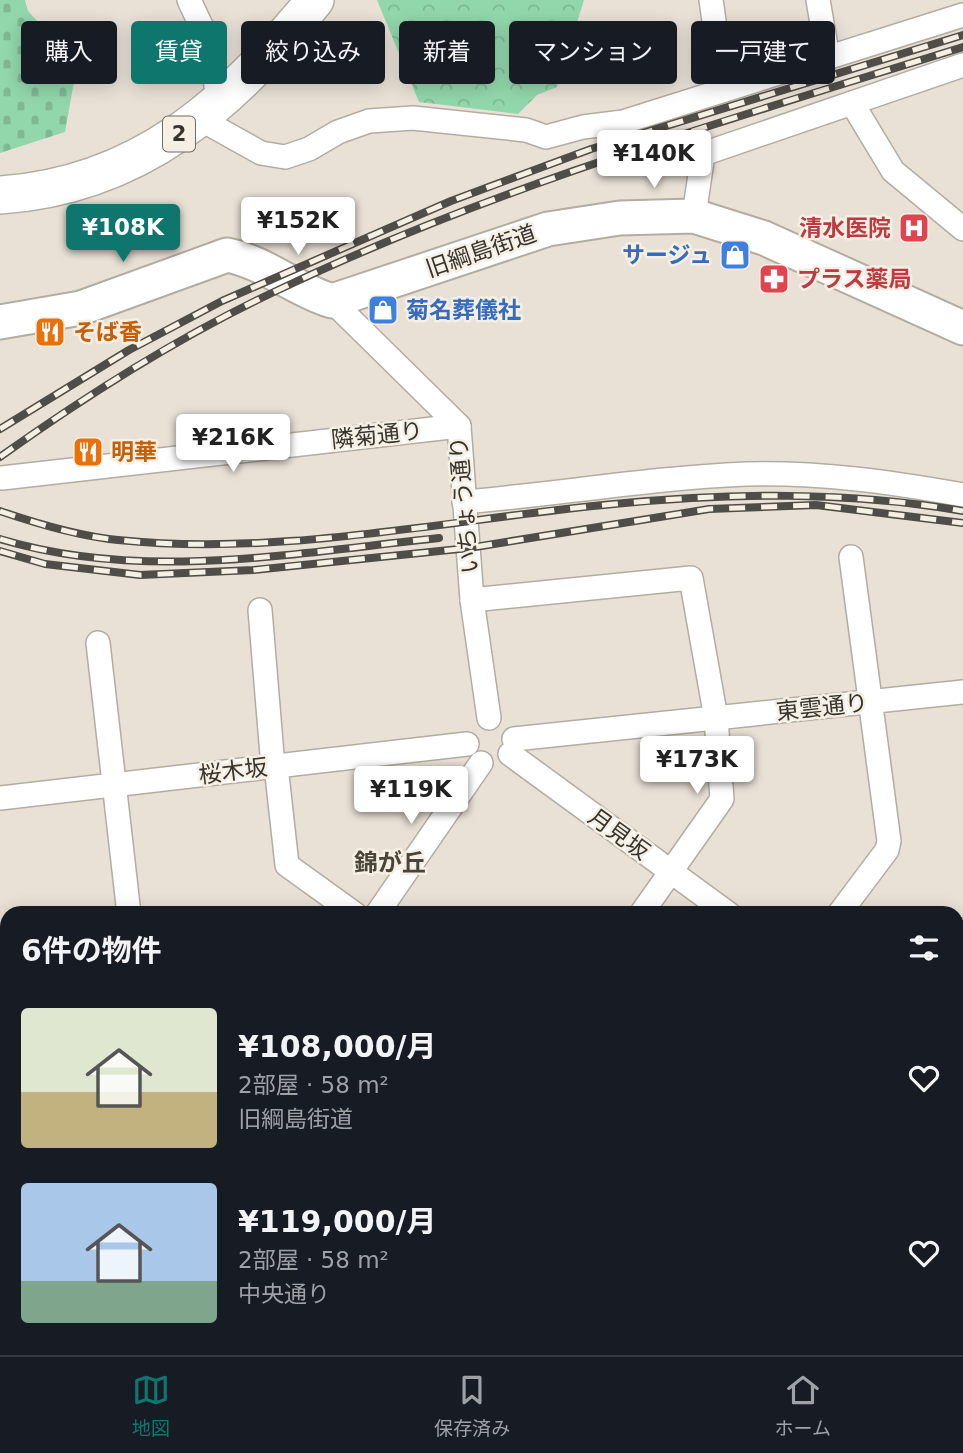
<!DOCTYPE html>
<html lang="ja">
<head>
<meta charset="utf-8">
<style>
	body { margin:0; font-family:"DejaVu Sans","Noto Sans JP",sans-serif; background:#20242c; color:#f1f3f6; height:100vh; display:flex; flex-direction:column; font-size:26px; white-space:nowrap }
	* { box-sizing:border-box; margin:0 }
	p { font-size:23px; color:#9ea1a6 }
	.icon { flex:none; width:38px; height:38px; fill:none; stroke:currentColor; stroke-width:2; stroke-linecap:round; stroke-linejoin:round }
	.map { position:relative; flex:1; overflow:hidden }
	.details { position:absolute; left:0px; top:906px; width:964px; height:450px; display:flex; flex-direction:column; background:#171b24; border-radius:21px 21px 0 0; box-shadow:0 4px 18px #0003 }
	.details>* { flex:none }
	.banner { position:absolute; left:21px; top:21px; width:922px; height:63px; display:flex; gap:14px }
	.price { position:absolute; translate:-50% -60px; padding:0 16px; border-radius:7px; background:#fff; color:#222; font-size:23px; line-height:46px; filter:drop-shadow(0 2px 4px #0008) }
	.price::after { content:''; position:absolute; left:50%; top:42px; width:21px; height:16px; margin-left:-10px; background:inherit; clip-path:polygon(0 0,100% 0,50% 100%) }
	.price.current { background:#0f766e; color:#fff }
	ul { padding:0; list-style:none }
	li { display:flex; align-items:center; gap:21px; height:175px; padding:0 21px }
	li span { display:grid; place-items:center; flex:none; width:196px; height:140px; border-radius:7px; color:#555 }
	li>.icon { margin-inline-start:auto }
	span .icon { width:84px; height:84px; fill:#fffc; stroke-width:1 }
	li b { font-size:30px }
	h2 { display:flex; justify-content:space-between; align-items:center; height:84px; padding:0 21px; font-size:30px }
	.tag { padding:0 24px; border-radius:7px; background:#171b24; box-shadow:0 4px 18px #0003; font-size:24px; line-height:63px }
	.tag.current { background:#0f766e; color:#fff }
	.menu { display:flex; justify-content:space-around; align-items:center; height:98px; border-top:2px solid #363941; background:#171b24; font-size:19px; color:#9ea1a6 }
	.menu a { display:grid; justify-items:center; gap:4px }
	.menu .current { color:#0f766e }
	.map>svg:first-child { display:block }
	.cemetery { fill:url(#cemetery-stones) }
	.park { fill:url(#park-crowns) }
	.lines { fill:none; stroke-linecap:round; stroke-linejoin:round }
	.street-casing { stroke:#b3aca1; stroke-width:26 }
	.secondary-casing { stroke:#b3aca1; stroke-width:37 }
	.primary-casing { stroke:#b3aca1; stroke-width:40 }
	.street { stroke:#fff; stroke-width:23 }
	.secondary { stroke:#fff; stroke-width:33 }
	.primary { stroke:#fff; stroke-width:37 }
	.rail-casing { stroke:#504c47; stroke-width:8 }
	.rail { stroke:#f6efe3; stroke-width:5; stroke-dasharray:16; stroke-linecap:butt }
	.labels { text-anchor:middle; stroke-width:5; stroke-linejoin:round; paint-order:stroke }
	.shield { fill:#f6efe3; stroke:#706c66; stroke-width:2 }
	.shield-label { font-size:21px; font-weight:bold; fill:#373430 }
	.health-label { font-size:23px; font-weight:bold; fill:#be3a42; stroke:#f6efe3; text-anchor:end }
	.street-label { font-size:23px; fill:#373430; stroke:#f6efe3 }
	.shop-label { font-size:23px; font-weight:bold; fill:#366cbe; stroke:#f6efe3; text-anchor:end }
	.food-label { font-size:23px; font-weight:bold; fill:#c56008; stroke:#f6efe3; text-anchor:start }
	.neighbourhood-label { font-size:24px; font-weight:bold; fill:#4a443b; stroke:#f6efe3 }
</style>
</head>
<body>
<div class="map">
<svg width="963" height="1355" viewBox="0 0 963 1355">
	<defs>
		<pattern id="cemetery-stones" width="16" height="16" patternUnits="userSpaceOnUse" patternTransform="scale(1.75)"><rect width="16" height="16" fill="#92d7ab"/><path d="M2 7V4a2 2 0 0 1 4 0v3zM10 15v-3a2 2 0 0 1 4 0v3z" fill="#7eb993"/></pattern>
		<pattern id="park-crowns" width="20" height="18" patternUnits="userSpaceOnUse" patternTransform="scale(1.75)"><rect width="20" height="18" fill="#92d7ab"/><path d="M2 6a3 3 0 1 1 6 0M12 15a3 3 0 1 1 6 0" fill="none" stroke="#7eb993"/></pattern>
	</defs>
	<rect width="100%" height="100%" fill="#e9e1d6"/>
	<path class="cemetery" d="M 0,0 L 25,0 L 28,11 L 77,65 L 65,132 L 0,153 Z"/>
	<path class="park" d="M 377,0 L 584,0 L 557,87 L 537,95 L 518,114 L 419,102 Z"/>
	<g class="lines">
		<g class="street-casing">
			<g id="street">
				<path d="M 189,0 L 212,49 L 216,86 L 226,98"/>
				<path d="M 711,0 L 724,90"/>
				<path d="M 818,0 L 828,58"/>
				<path d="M 852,103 L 893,171 L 963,229"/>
				<path d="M 200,119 L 261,153 L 285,157 L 309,149 L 338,132 L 369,121 L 413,118 L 526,130 L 546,137 L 583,127 L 623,122 L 963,15"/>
				<path d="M 694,216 L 703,154 L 963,65"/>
				<path d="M 332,301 L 459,426 L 472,600 L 489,718"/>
				<path d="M 2,478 L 459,426"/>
				<path d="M 464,502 C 558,494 652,478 746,474 C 819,472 891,482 963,495"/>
				<path d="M 472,600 L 691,578 L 716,718 L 722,799 L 641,914"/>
				<path d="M 260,610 L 273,767"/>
				<path d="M 98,643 L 129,914"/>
				<path d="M 514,739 L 963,692"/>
				<path d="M 510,754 L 729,914"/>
				<path d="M 276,766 L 287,865 L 355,914"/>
				<path d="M 0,798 L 467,744"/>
				<path d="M 377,914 L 481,763"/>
				<path d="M 839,914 L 887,850 L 889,841 L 851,557"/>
				<path d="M 957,935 L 963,930"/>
				<path d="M 0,976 L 7,975"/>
				<path d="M 957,1104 L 963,1110"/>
				<path d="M 957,1134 L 963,1130"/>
				<path d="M 957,1206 L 963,1203"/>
				<path d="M 0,1261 L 7,1266"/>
				<path d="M 128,1349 L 136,1355"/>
				<path d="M 403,1349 L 411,1355"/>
				<path d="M 834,1349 L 839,1355"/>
				<path d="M 74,1355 L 78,1349"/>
				<path d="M 757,1355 L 760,1349"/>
			</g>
		</g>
		<g class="secondary-casing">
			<path id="secondary" d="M 0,322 L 81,308 L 227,255 C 265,262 295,290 332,301 L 548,229 L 620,218 L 694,216 L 764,238 L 963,328"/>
		</g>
		<g class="primary-casing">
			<path id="primary" d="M 0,195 C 140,186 231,103 315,0"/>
		</g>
		<use href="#street" class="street"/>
		<use href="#secondary" class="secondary"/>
		<use href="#primary" class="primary"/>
		<g class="rail-casing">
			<g id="rail">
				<path d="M 0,429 L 129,350 L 222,301 L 451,201 L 591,149 L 963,35"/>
				<path d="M 0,457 C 87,395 180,336 276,291 C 496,186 731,119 963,47"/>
				<path d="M 0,511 C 38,524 78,536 118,540 C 284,557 450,519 614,504 C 731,493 847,491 963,511"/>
				<path d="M 0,539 C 143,582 293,553 439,538"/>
				<path d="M 0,551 L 45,564 L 140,575 L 253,570 L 469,548 L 709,509 L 816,505 L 963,523"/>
			</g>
		</g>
		<use href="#rail" class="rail"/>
	</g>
	<defs>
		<g id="hospital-square" transform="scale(1.575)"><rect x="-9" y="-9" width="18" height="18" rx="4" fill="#e0444e" stroke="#f6efe3"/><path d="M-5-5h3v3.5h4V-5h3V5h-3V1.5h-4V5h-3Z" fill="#fff"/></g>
		<g id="shop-square" transform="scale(1.575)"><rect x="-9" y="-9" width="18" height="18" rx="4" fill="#3f7fe0" stroke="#f6efe3"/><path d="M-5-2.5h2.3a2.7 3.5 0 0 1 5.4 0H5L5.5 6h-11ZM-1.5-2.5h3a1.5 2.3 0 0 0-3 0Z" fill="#fff"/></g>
		<g id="pharmacy-square" transform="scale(1.575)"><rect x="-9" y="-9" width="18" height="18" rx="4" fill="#e0444e" stroke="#f6efe3"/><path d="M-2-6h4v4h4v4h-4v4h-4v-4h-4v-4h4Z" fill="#fff"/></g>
		<g id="restaurant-square" transform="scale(1.575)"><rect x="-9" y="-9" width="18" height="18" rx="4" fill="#e8710a" stroke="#f6efe3"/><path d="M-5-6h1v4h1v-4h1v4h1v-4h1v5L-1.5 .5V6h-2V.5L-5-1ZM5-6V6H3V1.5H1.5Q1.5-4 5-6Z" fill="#fff"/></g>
	</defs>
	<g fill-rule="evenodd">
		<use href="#hospital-square" x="914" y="228"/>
		<use href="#shop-square" x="735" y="255"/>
		<use href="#pharmacy-square" x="774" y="279"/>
		<use href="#shop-square" x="383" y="310"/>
		<use href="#restaurant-square" x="50" y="332"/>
		<use href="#restaurant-square" x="88" y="452"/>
	</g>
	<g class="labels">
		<rect class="shield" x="163" y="116.5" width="32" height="35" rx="5"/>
		<g class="shield-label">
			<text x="179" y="141">2</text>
		</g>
		<g class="health-label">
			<text x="891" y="236">清水医院</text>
			<text x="797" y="287" text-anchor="start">プラス薬局</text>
		</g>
		<g class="street-label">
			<text transform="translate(481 251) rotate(-19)" y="8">旧綱島街道</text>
			<text transform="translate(377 435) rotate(-6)" y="8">隣菊通り</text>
			<text transform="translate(464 505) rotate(-95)" y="8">いちょう通り</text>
			<text transform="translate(822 707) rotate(-6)" y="8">東雲通り</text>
			<text transform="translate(233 771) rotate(-7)" y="8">桜木坂</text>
			<text transform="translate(619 834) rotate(36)" y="8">月見坂</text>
		</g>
		<g class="shop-label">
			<text x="712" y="263">サージュ</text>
			<text x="406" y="318" text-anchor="start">菊名葬儀社</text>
		</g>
		<g class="food-label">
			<text x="73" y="340">そば香</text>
			<text x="111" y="460">明華</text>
		</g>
		<g class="neighbourhood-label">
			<text x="390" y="871">錦が丘</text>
		</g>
	</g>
</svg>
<b class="price" style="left:654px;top:190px">¥140K</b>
<b class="price" style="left:298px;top:257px">¥152K</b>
<b class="price current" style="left:123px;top:264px">¥108K</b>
<b class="price" style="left:233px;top:474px">¥216K</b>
<b class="price" style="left:697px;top:796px">¥173K</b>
<b class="price" style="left:411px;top:826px">¥119K</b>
<div class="banner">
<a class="tag">購入</a>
<a class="tag current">賃貸</a>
<a class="tag">絞り込み</a>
<a class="tag">新着</a>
<a class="tag">マンション</a>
<a class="tag">一戸建て</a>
</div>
<section class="details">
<h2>6件の物件<svg class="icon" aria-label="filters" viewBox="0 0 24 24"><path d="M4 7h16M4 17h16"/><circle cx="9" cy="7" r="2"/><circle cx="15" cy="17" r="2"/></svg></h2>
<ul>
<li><span style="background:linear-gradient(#dfe7d0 60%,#c2b280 0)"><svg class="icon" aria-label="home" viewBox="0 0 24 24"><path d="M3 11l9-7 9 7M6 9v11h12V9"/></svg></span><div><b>¥108,000/月</b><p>2部屋 · 58 m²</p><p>旧綱島街道</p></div><svg class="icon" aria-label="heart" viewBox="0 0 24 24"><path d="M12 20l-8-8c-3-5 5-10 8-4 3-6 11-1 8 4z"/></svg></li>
<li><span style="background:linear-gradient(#a9c7e8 70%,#7fa58c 0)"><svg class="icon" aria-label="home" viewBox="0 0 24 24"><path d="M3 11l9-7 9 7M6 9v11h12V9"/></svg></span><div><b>¥119,000/月</b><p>2部屋 · 58 m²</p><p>中央通り</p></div><svg class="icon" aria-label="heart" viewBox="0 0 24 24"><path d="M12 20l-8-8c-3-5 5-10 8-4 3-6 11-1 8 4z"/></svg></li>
</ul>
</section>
</div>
<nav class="menu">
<a class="current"><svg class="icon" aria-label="map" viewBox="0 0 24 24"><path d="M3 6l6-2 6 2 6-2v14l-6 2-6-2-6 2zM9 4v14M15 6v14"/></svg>地図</a>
<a><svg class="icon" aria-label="saved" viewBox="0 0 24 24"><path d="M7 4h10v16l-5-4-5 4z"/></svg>保存済み</a>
<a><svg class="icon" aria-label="home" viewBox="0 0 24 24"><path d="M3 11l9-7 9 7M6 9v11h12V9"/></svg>ホーム</a>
</nav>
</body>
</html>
